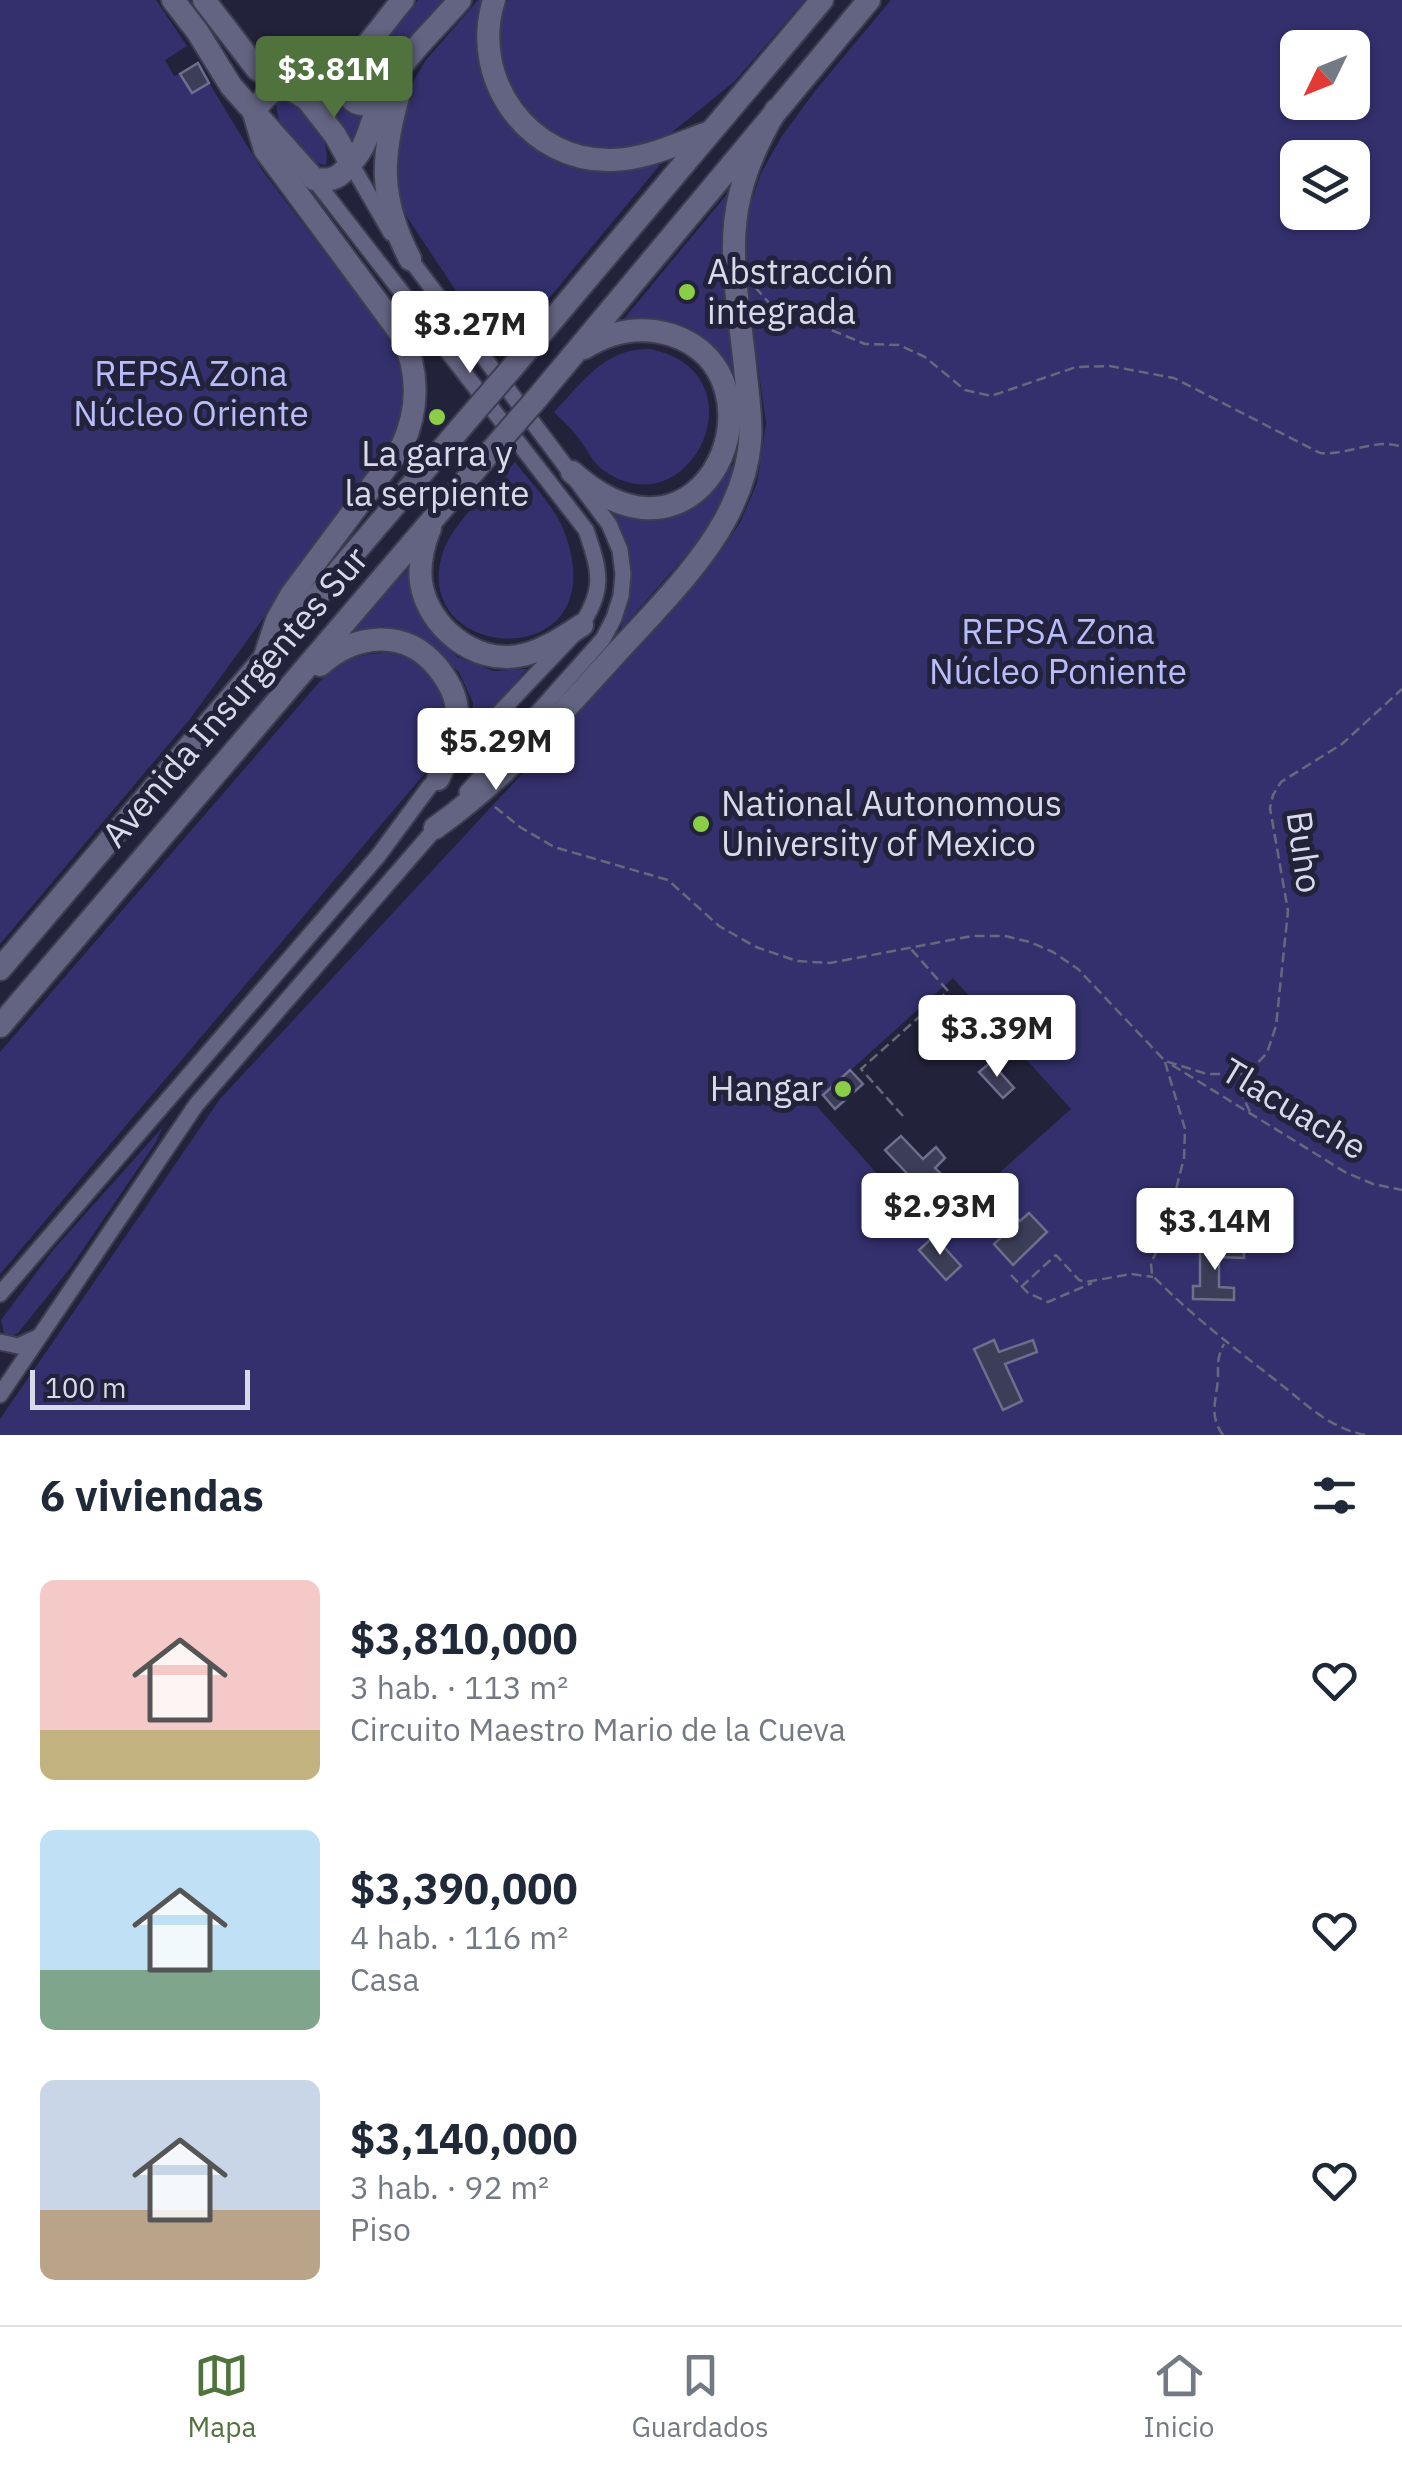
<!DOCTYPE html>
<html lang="es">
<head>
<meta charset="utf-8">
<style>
	body { margin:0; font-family:"IBM Plex Sans",sans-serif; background:#f2f2f3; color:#1f2937; height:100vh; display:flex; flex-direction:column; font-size:38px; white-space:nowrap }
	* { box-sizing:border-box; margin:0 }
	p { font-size:32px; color:#747a83 }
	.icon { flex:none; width:55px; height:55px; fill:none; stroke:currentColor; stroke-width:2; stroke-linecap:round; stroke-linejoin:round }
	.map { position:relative; height:1435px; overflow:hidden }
	.panel { display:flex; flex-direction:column; background:#fff; flex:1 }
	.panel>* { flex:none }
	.needle { width:65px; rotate:227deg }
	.fabs { position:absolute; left:1280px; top:30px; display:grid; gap:20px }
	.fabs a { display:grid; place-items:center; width:90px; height:90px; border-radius:15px; background:#fff; box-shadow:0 2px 8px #0004; font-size:50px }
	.scale { position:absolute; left:30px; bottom:25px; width:220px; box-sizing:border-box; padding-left:10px; border:5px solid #d8daea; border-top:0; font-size:28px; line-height:35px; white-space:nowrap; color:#d8daea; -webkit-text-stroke:8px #22223a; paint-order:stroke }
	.price { position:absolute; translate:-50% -85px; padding:0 22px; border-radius:10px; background:#fff; color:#222; font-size:32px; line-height:65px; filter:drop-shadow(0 2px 5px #0008) }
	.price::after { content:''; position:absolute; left:50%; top:60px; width:30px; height:22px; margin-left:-15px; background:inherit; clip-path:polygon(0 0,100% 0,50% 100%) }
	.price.selected { background:#50733e; color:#fff }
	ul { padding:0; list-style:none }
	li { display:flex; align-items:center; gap:30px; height:250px; padding:0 40px }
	li span { display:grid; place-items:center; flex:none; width:280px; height:200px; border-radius:15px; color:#555 }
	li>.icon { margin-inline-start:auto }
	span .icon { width:120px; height:120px; fill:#fffc; stroke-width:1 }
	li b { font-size:42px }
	h2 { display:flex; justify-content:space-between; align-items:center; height:120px; padding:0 40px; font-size:42px }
	.dock { display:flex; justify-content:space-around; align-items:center; height:140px; border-top:2px solid #e0e1e3; background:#fff; font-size:28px; color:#747a83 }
	.dock a { display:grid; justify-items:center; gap:5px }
	.dock .selected { color:#50733e }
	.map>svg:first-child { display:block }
	.green { fill:#33306d; fill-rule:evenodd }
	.building { fill:#3c3e58; stroke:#6d6f8c; stroke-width:2.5 }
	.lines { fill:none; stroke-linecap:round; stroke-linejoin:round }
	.street-casing { stroke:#3d3d51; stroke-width:19 }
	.secondary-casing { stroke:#3d3d51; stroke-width:26 }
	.path { stroke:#67687c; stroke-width:2.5; stroke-dasharray:10 5; stroke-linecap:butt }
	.street { stroke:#636481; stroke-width:15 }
	.secondary { stroke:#636481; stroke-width:22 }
	.secondary-bridge-casing { stroke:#3d3d51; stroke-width:26; stroke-linecap:butt }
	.secondary-bridge { stroke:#636481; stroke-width:22 }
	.poi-dot { fill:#8bce46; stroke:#22223a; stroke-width:4 }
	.labels { text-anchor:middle; stroke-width:10; stroke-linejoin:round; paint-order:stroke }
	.poi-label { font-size:35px; fill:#d8daea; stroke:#22223a; text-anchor:start }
	.park-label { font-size:35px; fill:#b9bcfb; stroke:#22223a }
	.street-label { font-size:35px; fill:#d8daea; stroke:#22223a }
</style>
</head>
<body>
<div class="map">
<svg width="1402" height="1435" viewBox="0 0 1402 1435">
	<rect width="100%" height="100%" fill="#22223a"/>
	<g class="green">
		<path d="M 0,0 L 156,0 L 187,46 L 165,60 L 174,76 L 180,74 L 192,93 L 209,83 L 262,170 L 393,342 C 406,374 404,400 397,434 L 190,719 L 0,944 Z"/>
		<path d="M 418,0 L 452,0 L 367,95 L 350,85 Z"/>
		<path d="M 478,0 L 491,0 L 476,38 L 492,103 L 528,142 L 581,170 L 660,165 L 500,357 L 399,205 L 392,151 L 400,104 L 426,60 Z"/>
		<path d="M 508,0 L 805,0 L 735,81 L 665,138 L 629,151 L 592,154 L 543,133 L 517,98 L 499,60 L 499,17 Z"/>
		<path d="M 891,0 L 1402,0 L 1402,1435 L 0,1435 L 0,1419 L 220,1099 L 612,677 L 715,559 L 740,523 L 757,483 L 766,423 L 745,276 L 747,215 L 761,173 L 782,136 L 815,91 ZM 1298,48 L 1352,48 L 1352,102 L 1298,102 ZM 1298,158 L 1352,158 L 1352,212 L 1298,212 ZM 953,978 L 1071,1109 L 931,1234 L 814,1103 Z"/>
		<path d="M 332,88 L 341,105 L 364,115 L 355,144 L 316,96 Z"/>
		<path d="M 281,100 C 306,105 332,140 326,165 C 302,163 273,126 277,102 Z"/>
		<path d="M 728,193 L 724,236 L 735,382 C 707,336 678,318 623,320 Z"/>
		<path d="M 650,349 C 766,372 690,533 603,470 C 593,463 588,451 580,440 C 573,430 563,421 554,412 C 582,383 605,347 650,349 Z"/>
		<path d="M 743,452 L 726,498 L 705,534 L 621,629 C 634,574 639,566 612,513 C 684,522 700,505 743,452 Z"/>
		<path d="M 515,462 C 531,483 555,507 564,531 C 620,677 406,665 443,552 C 453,522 494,486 515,462 Z"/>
		<path d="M 409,568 L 427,626 L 457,657 L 493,671 L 527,669 L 469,736 L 473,703 L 459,672 L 428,646 L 382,626 L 347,635 Z"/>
		<path d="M 394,652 L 426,667 L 446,702 L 450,732 L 431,766 L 0,1274 L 0,1052 L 328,672 C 348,655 368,654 394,652 Z"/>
		<path d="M 162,1128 L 156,1142 L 71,1267 L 18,1333 L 11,1336 L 4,1333 L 1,1320 L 54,1249 Z"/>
	</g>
	<g class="building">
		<path d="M 198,63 L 209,83 L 192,93 L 180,74 Z"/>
		<path d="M 991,1062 L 1014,1088 L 1003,1098 L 979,1072 Z"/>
		<path d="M 850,1070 L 863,1084 L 835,1109 L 823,1095 Z"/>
		<path d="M 901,1136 L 923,1159 L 936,1147 L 945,1158 L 935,1168 L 944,1177 L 931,1188 L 921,1178 L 916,1183 L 885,1150 Z"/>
		<path d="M 1010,1210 L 1020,1221 L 1029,1213 L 1047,1232 L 1013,1265 L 994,1244 L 1009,1230 L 1000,1220 Z"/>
		<path d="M 934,1236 L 961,1266 L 946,1280 L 919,1250 Z"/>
		<path d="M 1200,1246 L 1244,1247 L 1244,1258 L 1219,1257 L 1219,1287 L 1234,1288 L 1234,1300 L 1193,1299 L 1193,1286 L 1200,1286 Z"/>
		<path d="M 994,1340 L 999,1352 L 1033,1340 L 1037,1352 L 1005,1364 L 1022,1401 L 1003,1410 L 974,1349 Z"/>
	</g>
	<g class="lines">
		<g class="street-casing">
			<g id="street">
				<path d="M 350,162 L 391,233"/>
				<path d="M 404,251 L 609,524 L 620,550 L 623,574 L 621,596 L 614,618 L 603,639 L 467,792"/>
				<path d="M 0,1294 L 378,856 L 429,787 L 578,630 C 605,590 601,574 586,530 L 314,179"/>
				<path d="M 0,1342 L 18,1346 L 38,1337"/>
				<path d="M 0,1395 L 196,1105 L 442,821"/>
			</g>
		</g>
		<g class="secondary-casing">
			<g id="secondary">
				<path d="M 173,0 L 197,31 L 231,86 L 314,179 C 325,180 333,181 342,173 C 372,144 366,130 382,98 C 399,61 434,30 460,0"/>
				<path d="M 204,0 L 257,69 L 307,99 L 335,135 L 350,162"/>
				<path d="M 494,0 C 469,79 529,163 613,160 C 647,159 679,143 710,132"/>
				<path d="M 347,66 C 339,92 354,116 381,98"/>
				<path d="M 400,90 C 381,155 378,197 410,259"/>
				<path d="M 512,368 L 822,0"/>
				<path d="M 538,397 L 869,0"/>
				<path d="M 572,472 C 707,593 792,375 672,335 C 640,325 611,331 584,348"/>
				<path d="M 430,528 C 423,545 419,564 421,582 C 427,626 474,664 518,656 C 542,652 562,638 582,625"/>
				<path d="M 264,659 L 277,620 L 291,595 L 402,446 C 419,409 419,370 401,334 L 265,150 L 254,113 C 273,78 290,91 320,82 C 354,71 380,26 403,0"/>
				<path d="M 320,665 C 355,634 405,627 438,668 C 448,681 456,694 457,711 C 459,735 448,757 438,779"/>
				<path d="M 435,828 C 508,776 560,715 620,649 C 655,611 700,566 725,520 C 738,496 748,469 750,441 C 752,417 747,391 745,366 C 733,258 718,209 776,110"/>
				<path d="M 0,969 L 468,419"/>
				<path d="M 0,1026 L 492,450"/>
			</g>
		</g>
		<g class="path">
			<path d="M 755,287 L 771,305 L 865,344 L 899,345 L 925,357 L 965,390 L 991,396 L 1076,367 L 1110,366 L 1174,378 L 1320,453 C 1347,456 1376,437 1402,447"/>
			<path d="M 495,807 L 520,827 L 554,847 L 668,880 L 719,926 L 756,947 L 797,961 L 830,963 L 972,936 L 1005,936 L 1030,942 L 1053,952 L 1078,969 L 1165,1061 L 1207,1074 L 1247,1074"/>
			<path d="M 1165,1062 L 1185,1129 L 1184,1158 L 1164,1236 L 1151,1263 L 1152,1275 C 1191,1315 1234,1348 1278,1382 C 1306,1404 1329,1428 1365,1435"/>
			<path d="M 1172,1065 L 1345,1172 L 1373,1184 L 1402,1190"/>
			<path d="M 1248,1073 L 1267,1053 L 1276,1026 L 1288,911 L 1270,808 L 1273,795 L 1281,782 L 1342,744 L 1402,689"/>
			<path d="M 1247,1074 L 1242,1095 L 1251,1114"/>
			<path d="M 903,1116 L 861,1069 L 948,991 L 910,948"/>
			<path d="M 1011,1275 L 1028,1293 L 1048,1302 L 1092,1283"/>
			<path d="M 1021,1287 L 1056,1255 L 1079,1280 L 1086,1282 L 1131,1274 L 1153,1277"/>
			<path d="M 1223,1435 C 1208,1415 1217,1399 1218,1377 C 1218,1362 1217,1358 1224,1344"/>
		</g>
		<use href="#street" class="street"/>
		<use href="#secondary" class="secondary"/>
		<g class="secondary-bridge-casing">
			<g id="secondary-bridge">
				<path d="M 468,419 L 512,368"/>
				<path d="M 492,450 L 538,397"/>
			</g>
		</g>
		<use href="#secondary-bridge" class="secondary-bridge"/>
	</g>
	<g class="poi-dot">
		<circle cx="687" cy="292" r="10"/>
		<circle cx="437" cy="417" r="10"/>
		<circle cx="701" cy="824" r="10"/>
		<circle cx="843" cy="1089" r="10"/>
	</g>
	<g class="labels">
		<g class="poi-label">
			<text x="707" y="284">Abstracción<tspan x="707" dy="40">integrada</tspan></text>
			<text x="437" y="466" text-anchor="middle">La garra y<tspan x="437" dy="40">la serpiente</tspan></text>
			<text x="721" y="816">National Autonomous<tspan x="721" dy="40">University of Mexico</tspan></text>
			<text x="823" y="1101" text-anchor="end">Hangar</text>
		</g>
		<g class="park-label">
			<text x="191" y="386">REPSA Zona<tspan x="191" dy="40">Núcleo Oriente</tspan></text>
			<text x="1058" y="644">REPSA Zona<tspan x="1058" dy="40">Núcleo Poniente</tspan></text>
		</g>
		<g class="street-label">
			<text transform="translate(235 697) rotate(-49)" y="12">Avenida Insurgentes Sur</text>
			<text transform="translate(1304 852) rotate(82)" y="12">Buho</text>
			<text transform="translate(1294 1109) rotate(31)" y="12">Tlacuache</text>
		</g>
	</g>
</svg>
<div class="fabs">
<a><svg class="needle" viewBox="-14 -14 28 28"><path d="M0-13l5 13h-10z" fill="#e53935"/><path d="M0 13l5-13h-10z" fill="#747a83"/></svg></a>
<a><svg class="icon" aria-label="layers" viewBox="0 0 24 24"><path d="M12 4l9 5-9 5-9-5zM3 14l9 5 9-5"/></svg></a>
</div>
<div class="scale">100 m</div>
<b class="price selected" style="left:334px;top:121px">$3.81M</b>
<b class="price" style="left:470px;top:376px">$3.27M</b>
<b class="price" style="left:496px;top:793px">$5.29M</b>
<b class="price" style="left:997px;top:1080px">$3.39M</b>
<b class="price" style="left:940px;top:1258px">$2.93M</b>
<b class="price" style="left:1215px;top:1273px">$3.14M</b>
</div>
<section class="panel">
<h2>6 viviendas<svg class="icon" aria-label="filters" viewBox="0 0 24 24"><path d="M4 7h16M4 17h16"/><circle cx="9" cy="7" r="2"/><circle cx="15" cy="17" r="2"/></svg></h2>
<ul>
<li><span style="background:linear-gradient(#f6c9c9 75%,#c2b280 0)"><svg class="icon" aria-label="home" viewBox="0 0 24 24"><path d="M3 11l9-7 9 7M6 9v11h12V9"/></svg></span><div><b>$3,810,000</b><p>3 hab. · 113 m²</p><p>Circuito Maestro Mario de la Cueva</p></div><svg class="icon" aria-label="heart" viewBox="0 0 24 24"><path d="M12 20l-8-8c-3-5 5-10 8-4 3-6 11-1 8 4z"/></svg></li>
<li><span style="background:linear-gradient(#bfe0f5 70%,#7fa58c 0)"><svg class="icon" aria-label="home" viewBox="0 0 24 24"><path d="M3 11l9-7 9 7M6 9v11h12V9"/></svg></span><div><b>$3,390,000</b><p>4 hab. · 116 m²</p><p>Casa</p></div><svg class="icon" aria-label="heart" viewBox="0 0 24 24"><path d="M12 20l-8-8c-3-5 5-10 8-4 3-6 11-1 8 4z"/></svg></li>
<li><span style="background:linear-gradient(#c9d6e8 65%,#b9a48a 0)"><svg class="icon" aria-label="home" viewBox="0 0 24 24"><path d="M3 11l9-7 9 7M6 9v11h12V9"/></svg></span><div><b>$3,140,000</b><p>3 hab. · 92 m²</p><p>Piso</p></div><svg class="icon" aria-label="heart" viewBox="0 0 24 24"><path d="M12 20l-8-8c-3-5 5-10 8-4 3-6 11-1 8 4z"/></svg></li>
</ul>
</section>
<nav class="dock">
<a class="selected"><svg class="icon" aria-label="map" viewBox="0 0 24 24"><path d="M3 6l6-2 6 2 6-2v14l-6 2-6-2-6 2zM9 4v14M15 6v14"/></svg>Mapa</a>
<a><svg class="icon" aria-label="saved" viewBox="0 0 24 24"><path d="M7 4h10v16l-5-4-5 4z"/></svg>Guardados</a>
<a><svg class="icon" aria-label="home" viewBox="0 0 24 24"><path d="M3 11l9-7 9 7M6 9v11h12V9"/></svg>Inicio</a>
</nav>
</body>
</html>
